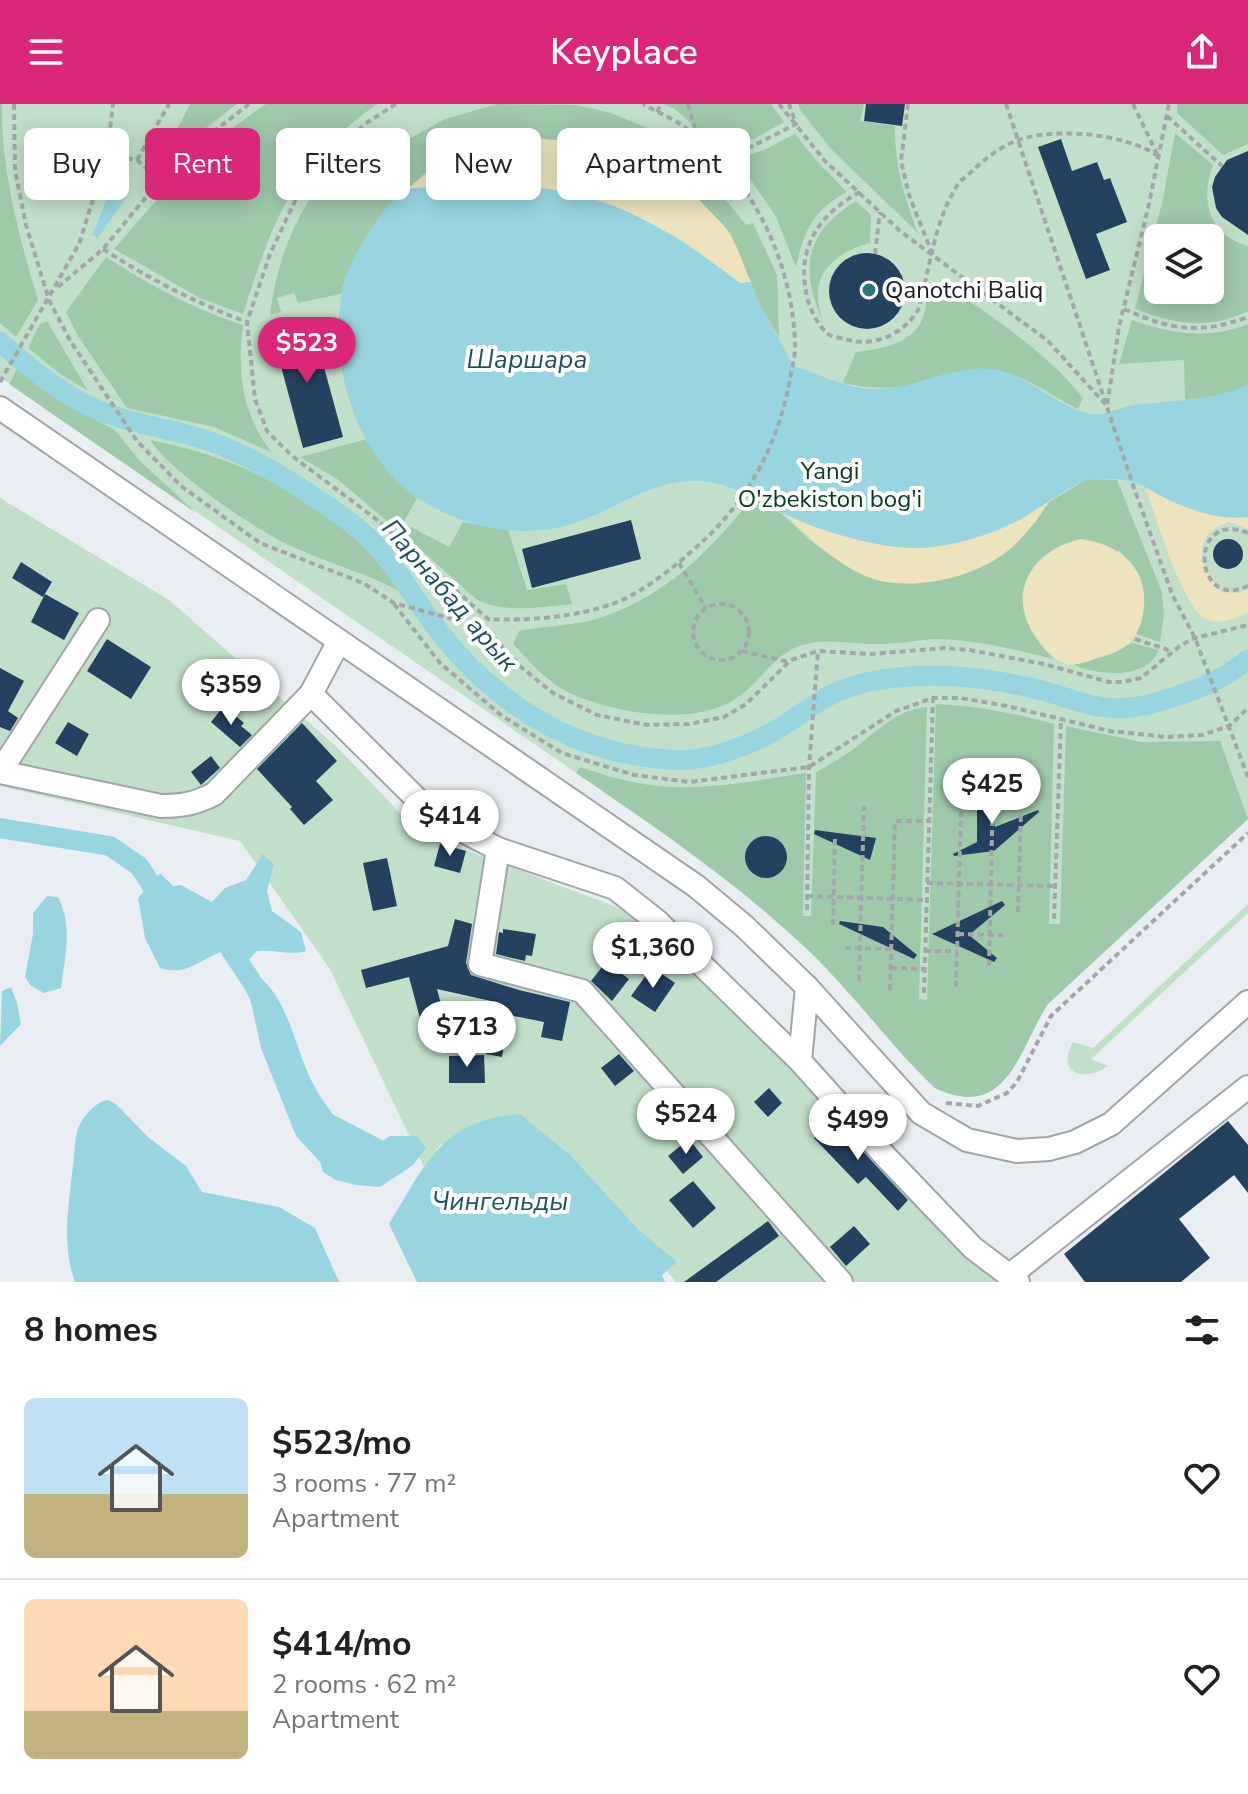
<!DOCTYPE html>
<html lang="en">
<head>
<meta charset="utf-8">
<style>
	body { margin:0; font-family:"Nunito Sans",sans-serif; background:#f2f2f2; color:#222; height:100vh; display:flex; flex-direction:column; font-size:30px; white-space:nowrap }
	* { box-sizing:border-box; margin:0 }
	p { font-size:26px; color:#767676 }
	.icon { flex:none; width:44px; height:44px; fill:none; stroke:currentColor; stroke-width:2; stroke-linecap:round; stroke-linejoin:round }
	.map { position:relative; height:1178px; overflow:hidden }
	.side { display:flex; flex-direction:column; background:#fff; flex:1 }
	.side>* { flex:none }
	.guide { position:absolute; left:24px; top:24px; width:800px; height:72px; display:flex; gap:16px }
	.fabs { position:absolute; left:1144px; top:120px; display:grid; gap:16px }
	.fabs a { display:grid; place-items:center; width:80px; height:80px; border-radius:12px; background:#fff; box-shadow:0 4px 20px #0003; font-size:40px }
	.price { position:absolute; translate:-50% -68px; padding:0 18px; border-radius:28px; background:#fff; color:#222; font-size:26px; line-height:52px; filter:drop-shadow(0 2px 4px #0008) }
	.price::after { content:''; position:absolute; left:50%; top:48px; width:24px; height:18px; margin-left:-12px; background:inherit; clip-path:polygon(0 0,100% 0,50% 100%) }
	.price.on { background:#db2777; color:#fff }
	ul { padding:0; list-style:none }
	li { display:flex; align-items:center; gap:24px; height:200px; padding:0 24px }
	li+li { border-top:2px solid #e0e0e0 }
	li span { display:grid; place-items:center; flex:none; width:224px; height:160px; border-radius:12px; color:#555 }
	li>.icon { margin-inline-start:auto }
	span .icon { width:96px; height:96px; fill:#fffc; stroke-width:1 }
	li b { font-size:34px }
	h2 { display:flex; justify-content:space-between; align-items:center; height:96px; padding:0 24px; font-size:34px }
	.chip { padding:0 28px; border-radius:12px; background:#fff; box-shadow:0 4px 20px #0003; font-size:28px; line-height:72px }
	.chip.on { background:#db2777; color:#fff }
	header { display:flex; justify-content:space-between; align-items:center; height:104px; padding:0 24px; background:#db2777; color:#fff; font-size:36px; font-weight:600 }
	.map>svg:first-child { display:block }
	.green { fill:#c2e0c9; fill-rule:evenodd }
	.forest { fill:#9fcaaa; fill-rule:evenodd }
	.sand { fill:#ede4be }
	.water { fill:#98d5e0 }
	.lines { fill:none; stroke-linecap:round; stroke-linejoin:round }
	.canal { stroke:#98d5e0; stroke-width:20 }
	.building { fill:#254160 }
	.minor-casing { stroke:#a1a5a9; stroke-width:26 }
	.path { stroke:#a3a7aa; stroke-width:4; stroke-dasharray:6 4; stroke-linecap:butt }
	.minor { stroke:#fff; stroke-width:22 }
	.poi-dot { fill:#2e7777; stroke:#fff; stroke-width:3 }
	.labels { text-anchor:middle; stroke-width:8; stroke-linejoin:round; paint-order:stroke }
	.poi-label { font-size:24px; fill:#181a1b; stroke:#fff; text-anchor:start }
	.park-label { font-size:24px; fill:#073b1d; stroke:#fff }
	.water-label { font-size:26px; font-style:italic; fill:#1f535b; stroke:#fff }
</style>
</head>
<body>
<header><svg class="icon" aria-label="menu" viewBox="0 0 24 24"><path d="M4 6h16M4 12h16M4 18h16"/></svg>Keyplace<svg class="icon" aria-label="share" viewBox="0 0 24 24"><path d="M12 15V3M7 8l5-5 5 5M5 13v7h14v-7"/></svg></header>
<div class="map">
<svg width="1248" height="1178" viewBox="0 0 1248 1178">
	<rect width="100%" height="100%" fill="#e9eef2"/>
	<g class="green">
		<path d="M 0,0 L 1248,0 L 1248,715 L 1048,900 C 1018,946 1008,1018 935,984 L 813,850 L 740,786 L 674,736 L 0,273 ZM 1158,134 L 1210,134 L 1210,186 L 1158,186 Z"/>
		<path d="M 0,394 L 169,496 L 338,644 L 418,728 L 627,807 L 711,874 L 1013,1178 L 676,1178 L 569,1050 L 441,1040 L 424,1063 L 330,865 L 240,737 L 0,682 Z"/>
		<path d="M 1248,800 L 1248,809 L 1091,955 L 1108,962 C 1082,980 1056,968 1073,938 L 1093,944 Z"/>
	</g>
	<g class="forest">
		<path d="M 0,0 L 2,0 C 1,68 19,132 38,196 L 16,233 L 0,219 Z"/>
		<path d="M 190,0 L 237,0 L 184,41 L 177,43 L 172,35 Z"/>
		<path d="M 266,0 L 377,0 C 292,61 274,114 243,210 L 200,194 L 114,145 L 185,63 L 207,42 Z"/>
		<path d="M 497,0 L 577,1 L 611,9 L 650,25 L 690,51 L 746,121 L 753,119 L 777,171 L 779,234 L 760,202 L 730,129 L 538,34 L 495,38 L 461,49 L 425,69 L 385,106 L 347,170 L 341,190 L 298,199 L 294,189 L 277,194 L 281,208 L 270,211 C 278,146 301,98 345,49 L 366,66 L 398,41 L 445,15 Z"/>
		<path d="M 664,0 L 771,0 L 784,18 L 754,35 L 721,45 L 676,6 Z"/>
		<path d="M 798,0 L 864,0 L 860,17 L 895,22 C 894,60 905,94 918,129 L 831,45 L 800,6 Z"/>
		<path d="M 1177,0 L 1248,0 L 1248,40 L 1223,51 L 1177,9 Z"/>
		<path d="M 1175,29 L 1213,61 C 1200,97 1208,130 1248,142 L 1248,207 C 1207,227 1175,220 1135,205 L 1163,95 ZM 1210,134 L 1210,186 L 1158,186 L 1158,134 Z"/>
		<path d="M 795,30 L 815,55 L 847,88 C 813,107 804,126 796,163 L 776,113 L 737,55 L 764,46 Z"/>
		<path d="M 856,97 L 871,111 L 870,139 C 845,145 816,163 818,193 C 818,201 821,210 823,218 C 800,165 804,129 856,97 Z"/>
		<path d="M 106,153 C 151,182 192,204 243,221 C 237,270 242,308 271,348 L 214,323 L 127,304 L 78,232 L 66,208 Z"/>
		<path d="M 946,182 C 990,210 1051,252 1083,294 L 1078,305 C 1052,292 1024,270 994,266 C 965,263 944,274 916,280 C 890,286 869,284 843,279 L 856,248 C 892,244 928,235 926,191 Z"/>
		<path d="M 1132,216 C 1172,230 1208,236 1248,220 L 1248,281 L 1226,291 L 1185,296 L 1184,256 L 1119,260 Z"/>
		<path d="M 47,217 L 88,287 L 59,269 L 28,244 L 40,220 Z"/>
		<path d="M 17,265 L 64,299 L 115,326 L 139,356 L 196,409 L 9,280 Z"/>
		<path d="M 367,335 L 395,374 L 417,394 L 399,427 L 337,375 L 300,353 Z"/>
		<path d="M 150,336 C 230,352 283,377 347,428 C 358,438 375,448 384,460 C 390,468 394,478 399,487 C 364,468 327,459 291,442 C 254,425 172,369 150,336 Z"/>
		<path d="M 1087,375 L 1117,376 L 1162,488 L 1164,512 L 1160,538 L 1136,530 C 1151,498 1143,470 1119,446 L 1039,539 L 1054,555 C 1016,546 974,535 935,535 C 917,536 899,540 880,540 C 854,541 828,533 802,541 C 773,550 758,582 732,597 C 690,623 603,608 562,585 C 544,574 528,556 513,540 L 519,527 C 543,522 569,522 593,516 C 662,496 709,448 753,393 C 785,406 793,424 819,443 C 840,458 862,468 886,478 L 1034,420 L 1049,398 Z"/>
		<path d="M 463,418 L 508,426 L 527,486 L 566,480 L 572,500 C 541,503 504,510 476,495 L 404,431 L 411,423 L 449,443 Z"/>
		<path d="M 1132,539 L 1159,546 C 1145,577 1100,571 1073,561 L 1109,551 Z"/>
		<path d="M 936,600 C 977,602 1015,609 1054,620 L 1049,820 L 1060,820 L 1066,622 L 1141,638 L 1220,637 L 1248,715 L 1048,900 C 1018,946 1008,1018 935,984 C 890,942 855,891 810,848 C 739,780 658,725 576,669 L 580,663 C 606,672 631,679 658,682 C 707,687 758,676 806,669 L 803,812 L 811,812 L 816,668 C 830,660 843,653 855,644 C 877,627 898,605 927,603 L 919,895 L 927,896 Z"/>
	</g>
	<g class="sand">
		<path d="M 538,34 C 606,42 658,50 706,103 C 714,112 725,121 731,132 C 739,146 744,163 751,178 L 740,179 L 684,137 L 643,116 L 578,90 L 468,78 L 409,85 C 447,47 487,39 538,34 Z"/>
		<path d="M 1146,384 C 1180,401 1209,417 1248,413 L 1248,425 L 1229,418 C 1189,430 1199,464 1221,488 L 1239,489 L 1248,484 L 1248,508 C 1235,514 1221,522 1206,515 C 1183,505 1155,411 1146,384 Z"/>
		<path d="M 1049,398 C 1037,416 1023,435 1005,449 C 974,472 926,484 887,478 C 850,473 812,437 786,411 C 891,450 950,459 1049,398 Z"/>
		<path d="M 1081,435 C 1124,441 1153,469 1142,515 C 1137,535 1125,546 1106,551 C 1096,554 1080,562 1070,560 C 1057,559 1049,550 1041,540 C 1003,495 1028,447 1081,435 Z"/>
	</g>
	<g class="water">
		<path d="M 468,78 C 504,82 544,82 579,91 C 640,106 691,142 740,179 L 751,178 L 760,202 L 794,262 C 820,271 850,286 877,285 C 918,285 956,258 997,266 C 1031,273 1060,305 1092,310 C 1105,312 1121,303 1134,301 C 1173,296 1212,297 1248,281 L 1248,413 C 1215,416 1190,406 1161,392 C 1152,387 1142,380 1132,378 C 1120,374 1105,375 1093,375 C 1075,376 1037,407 1019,416 C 991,431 951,443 919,444 C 880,445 822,428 787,411 C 760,399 734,380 703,377 C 644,372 601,421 543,426 C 499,430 457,419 419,395 C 352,352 324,246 346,173 C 353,150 387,93 410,85 C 415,83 424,84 429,84 C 442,82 455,80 468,78 Z"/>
		<path d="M 113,80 L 128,90 L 98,134 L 92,131 Z"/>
		<path d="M 263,750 L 274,760 L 267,787 L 272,807 L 301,828 L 306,847 C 290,852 274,845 257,847 L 245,860 L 221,848 C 197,857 187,872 160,864 L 145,834 L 138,794 L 160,769 L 173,782 L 181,781 L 212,798 L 225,784 L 246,776 Z"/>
		<path d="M 47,792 L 58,793 C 73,822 65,853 61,884 L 44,889 L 31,882 L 25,873 L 33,830 L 33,809 Z"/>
		<path d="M 257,871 C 288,894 295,943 311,976 C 324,1002 346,1026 362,1049 L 390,1032 L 417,1032 L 426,1044 L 413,1061 L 380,1083 L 356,1081 L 336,1076 L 323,1068 L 320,1058 L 296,1032 L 261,944 L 246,875 Z"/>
		<path d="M 11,883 L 17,899 L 21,920 L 0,942 L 2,887 Z"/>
		<path d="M 108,996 L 116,1000 L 148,1033 L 186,1062 L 202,1088 L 279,1103 L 315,1124 L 339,1178 L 75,1178 C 61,1140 69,1100 73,1062 C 75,1050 74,1035 78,1025 C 83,1012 95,998 108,996 Z"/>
		<path d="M 520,1010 L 569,1050 L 639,1126 L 677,1158 L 662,1171 L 665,1178 L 417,1178 L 389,1120 C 426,1060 441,1016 520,1010 Z"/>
	</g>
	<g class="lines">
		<g class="canal">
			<path d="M 0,238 C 30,264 63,292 100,307 C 129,319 159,323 189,331 C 231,342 276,367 311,391 C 328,402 348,415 363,429 C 393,456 413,493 437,525 C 497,602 575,650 673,656 C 704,658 742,644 769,630 C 790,619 808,603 829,592 C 863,574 911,571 948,572 C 978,573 1011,579 1040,586 C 1068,593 1094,606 1123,604 C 1145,603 1166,596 1186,589 C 1209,581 1230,571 1248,555"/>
			<path d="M 0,724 L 110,742 L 139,762 L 163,799"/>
			<path d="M 223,834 L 254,881 L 261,895"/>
			<path d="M 328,1019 L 395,1054"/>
		</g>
	</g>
	<g class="building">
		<path d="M 866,0 L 905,0 L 902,22 L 864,17 Z"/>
		<path d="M 1061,35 L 1072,67 L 1097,58 L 1104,76 L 1110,74 L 1127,118 L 1096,130 L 1110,166 L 1086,175 L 1038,43 Z"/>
		<path d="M 1248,47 L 1248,131 L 1222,113 L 1216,104 L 1212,83 L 1215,73 L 1227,56 Z"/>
		<circle cx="867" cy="187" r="38"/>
		<path d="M 312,219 L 343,333 L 303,344 L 272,229 Z"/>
		<path d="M 631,416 L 641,455 L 532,484 L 522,445 Z"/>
		<circle cx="1228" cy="450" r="15"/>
		<path d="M 21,458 L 52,478 L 43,493 L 12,474 Z"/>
		<path d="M 45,490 L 79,509 L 64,536 L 31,518 Z"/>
		<path d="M 107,535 L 151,563 L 131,595 L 87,567 Z"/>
		<path d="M 0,564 L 24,577 L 8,607 L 18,614 L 10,627 L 0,623 Z"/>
		<path d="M 224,602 L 244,619 L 241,622 L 252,631 L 240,643 L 211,618 Z"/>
		<path d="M 68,618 L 89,630 L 77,652 L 55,639 Z"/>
		<path d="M 302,619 L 337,657 L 316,677 L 333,696 L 304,721 L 290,705 L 292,703 L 257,665 Z"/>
		<path d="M 211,652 L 220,664 L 201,681 L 191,668 Z"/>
		<path d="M 982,674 L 995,723 L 1038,706 L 1039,708 L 994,747 L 954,752 L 953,750 L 977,738 L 977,675 Z"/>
		<path d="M 815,726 L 876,734 L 870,756 L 814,730 Z"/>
		<circle cx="766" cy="753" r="21"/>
		<path d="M 440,740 L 466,747 L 460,769 L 434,762 Z"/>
		<path d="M 387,754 L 397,802 L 373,807 L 363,759 Z"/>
		<path d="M 1002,797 L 1005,801 L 969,831 L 997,854 L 994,858 L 932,830 Z"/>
		<path d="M 455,815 L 472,820 L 466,859 L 471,871 L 519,886 L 570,898 L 562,937 L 541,933 L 544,918 L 509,911 L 502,953 L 486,950 L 493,908 L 489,907 L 491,897 L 437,885 L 449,931 L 426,937 L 409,873 L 366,884 L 361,866 L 448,842 Z"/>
		<path d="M 840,817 L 883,823 L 917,851 L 914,855 L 839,820 Z"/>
		<path d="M 503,825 L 536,830 L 532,852 L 526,851 L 525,857 L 496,850 L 499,828 L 503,829 Z"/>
		<path d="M 606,858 L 629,875 L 612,897 L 591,877 Z"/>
		<path d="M 652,863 L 675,879 L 655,908 L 631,892 Z"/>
		<path d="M 619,950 L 634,967 L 615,982 L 601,964 Z"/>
		<path d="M 484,951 L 485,979 L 449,979 L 449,952 Z"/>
		<path d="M 769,984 L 782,999 L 768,1013 L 754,998 Z"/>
		<path d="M 833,1015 L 908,1096 L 898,1107 L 866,1073 L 858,1080 L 814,1034 Z"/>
		<path d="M 1228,1017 L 1248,1041 L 1248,1089 L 1234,1071 L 1179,1115 L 1210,1154 L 1181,1178 L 1085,1178 L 1064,1150 Z"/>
		<path d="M 689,1035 L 703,1053 L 683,1070 L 668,1052 Z"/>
		<path d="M 693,1077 L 716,1104 L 693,1124 L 669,1096 Z"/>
		<path d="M 768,1117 L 779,1132 L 716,1178 L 684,1178 Z"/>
		<path d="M 854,1122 L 870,1140 L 846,1162 L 830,1143 Z"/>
	</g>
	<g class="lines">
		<g class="minor-casing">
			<g id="minor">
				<path d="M 0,304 L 696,782 L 744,822 L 807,883 L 921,1009 L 967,1036 L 1017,1047 L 1049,1045 L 1075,1038 L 1111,1020 L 1248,898"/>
				<path d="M 311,590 L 434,712 L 498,745 L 615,784 L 658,818 L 800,957 L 886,1053 L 973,1144 L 1018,1178"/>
				<path d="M 0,668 L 161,702 C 181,702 195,700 214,690 L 311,590 L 339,537"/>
				<path d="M 0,668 L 98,516"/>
				<path d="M 498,745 L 480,860 L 582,887 L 841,1178"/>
				<path d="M 800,957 L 807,883"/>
				<path d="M 1009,1172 L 1248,983"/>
			</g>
		</g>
		<g class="path">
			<path d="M 14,0 L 15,66 L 26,121 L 49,196 L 71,238 L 137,337 L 181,382 L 260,439 L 363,479 L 394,499 L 485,524 L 521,563 L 553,589 L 597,611 L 647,621 L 689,620 L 724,613 L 746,600 L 791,556 L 818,547 L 871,550 L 945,544 L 969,546 L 1044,560 L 1109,578 L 1122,578 L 1141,574 L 1181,541 L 1195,534 L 1248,521"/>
			<path d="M 396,0 L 368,18 L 338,42 L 296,95 L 270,150 L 247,218 L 255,295 L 267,327 L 292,352 L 376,415 L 488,515 C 530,517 580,513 620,497 C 646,486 682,457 703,437 C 750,394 779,337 790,275 C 792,263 796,250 795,239 C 792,157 754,79 691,28 C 677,16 659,9 643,0"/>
			<path d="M 688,0 L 697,32"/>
			<path d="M 779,0 L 825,57 L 900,127 L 1048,237 L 1107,302 L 1119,223 L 1149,100 L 1169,0"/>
			<path d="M 908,0 L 901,57 L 909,91 L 932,149"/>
			<path d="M 1006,0 L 1134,384 L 1172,490 L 1195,534 L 1248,673"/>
			<path d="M 1133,0 L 1157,50"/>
			<path d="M 657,8 L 661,0"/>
			<path d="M 1167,12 L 1222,62"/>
			<path d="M 107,51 L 137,56 L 160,76"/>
			<path d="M 719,53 L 743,47 L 796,20 L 789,0"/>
			<path d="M 137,56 L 169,0"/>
			<path d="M 860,88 C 821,109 797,142 806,187 C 808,201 816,220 828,230 C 832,233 840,234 845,235 C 873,244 904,230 918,206 C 930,166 934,117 957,82 C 960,77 965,73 970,69 C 981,58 995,47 1009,40 C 1046,21 1126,29 1158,52"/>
			<path d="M 103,145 C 149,175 195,198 246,218"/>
			<path d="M 875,150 L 880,108"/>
			<path d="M 58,183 L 103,145 L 167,68 L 194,43 L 249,0"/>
			<path d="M 1124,205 C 1171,226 1198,231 1248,213"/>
			<path d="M 0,278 L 79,140 L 107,51 L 113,0"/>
			<path d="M 1248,429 C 1188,404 1192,508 1248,482"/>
			<path d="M 397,434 L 408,421"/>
			<path d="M 679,459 L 706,504"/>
			<circle cx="721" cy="528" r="28"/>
			<path d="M 394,500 L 440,559 L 502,612 L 562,649 L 634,671 L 689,678 L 809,663 L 896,607 L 933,594 L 961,594 L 1007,602 L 1110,627 L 1167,633 L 1202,631 L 1229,622 L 1248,604"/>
			<path d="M 1135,535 L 1166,545 L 1171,550"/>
			<path d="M 742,547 L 789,558"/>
			<path d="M 927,779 L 1055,782"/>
			<path d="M 807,792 L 927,796"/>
			<path d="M 807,806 L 809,663 L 818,547"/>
			<path d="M 1018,808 L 1021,708"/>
			<path d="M 1054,815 L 1061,615"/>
			<path d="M 833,821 L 835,735"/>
			<path d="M 958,830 L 1003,831"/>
			<path d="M 845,844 L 891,845"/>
			<path d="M 925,847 L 957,847"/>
			<path d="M 989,862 L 993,685"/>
			<path d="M 891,864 L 924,865"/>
			<path d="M 859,877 L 864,702"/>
			<path d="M 956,883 L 961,708"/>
			<path d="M 890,886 L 895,717 L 929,717"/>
			<path d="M 924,889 L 933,594"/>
			<path d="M 946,999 L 978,1002 L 1007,989 L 1017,978 L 1051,912 L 1248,729"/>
		</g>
		<use href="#minor" class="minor"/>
	</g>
	<circle class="poi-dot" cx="869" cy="186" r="8"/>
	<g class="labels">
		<g class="poi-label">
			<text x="885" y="194">Qanotchi Baliq</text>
		</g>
		<g class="park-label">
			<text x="830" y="375">Yangi<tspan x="830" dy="28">O'zbekiston bog'i</tspan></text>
		</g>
		<g class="water-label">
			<text x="527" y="264">Шаршара</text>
			<text transform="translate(450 491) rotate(49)" y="9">Парнабад арык</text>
			<text x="500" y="1106">Чингельды</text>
		</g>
	</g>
</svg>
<div class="fabs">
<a><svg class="icon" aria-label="layers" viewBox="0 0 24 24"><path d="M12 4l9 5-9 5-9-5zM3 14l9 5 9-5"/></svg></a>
</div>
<b class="price on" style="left:307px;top:281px">$523</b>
<b class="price" style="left:231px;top:623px">$359</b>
<b class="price" style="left:992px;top:722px">$425</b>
<b class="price" style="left:450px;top:754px">$414</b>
<b class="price" style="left:653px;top:886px">$1,360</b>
<b class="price" style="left:467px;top:965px">$713</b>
<b class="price" style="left:686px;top:1052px">$524</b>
<b class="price" style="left:858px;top:1058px">$499</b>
<div class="guide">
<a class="chip">Buy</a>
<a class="chip on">Rent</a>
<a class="chip">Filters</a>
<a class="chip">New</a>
<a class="chip">Apartment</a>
</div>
</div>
<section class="side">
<h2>8 homes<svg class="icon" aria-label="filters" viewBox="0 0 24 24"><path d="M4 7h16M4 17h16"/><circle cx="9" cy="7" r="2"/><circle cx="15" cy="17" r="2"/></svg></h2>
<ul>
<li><span style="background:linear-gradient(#bfe0f5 60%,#c2b280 0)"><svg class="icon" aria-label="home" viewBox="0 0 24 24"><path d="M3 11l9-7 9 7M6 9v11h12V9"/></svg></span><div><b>$523/mo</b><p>3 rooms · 77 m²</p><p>Apartment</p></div><svg class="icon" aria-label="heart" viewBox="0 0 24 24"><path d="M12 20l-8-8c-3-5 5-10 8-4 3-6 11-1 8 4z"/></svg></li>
<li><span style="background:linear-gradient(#ffd9b3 70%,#c2b280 0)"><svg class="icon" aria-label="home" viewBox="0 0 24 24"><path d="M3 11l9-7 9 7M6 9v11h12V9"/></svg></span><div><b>$414/mo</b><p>2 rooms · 62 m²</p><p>Apartment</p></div><svg class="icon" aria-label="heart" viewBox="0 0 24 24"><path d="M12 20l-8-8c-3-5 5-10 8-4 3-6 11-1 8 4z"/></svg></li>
</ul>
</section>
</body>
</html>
